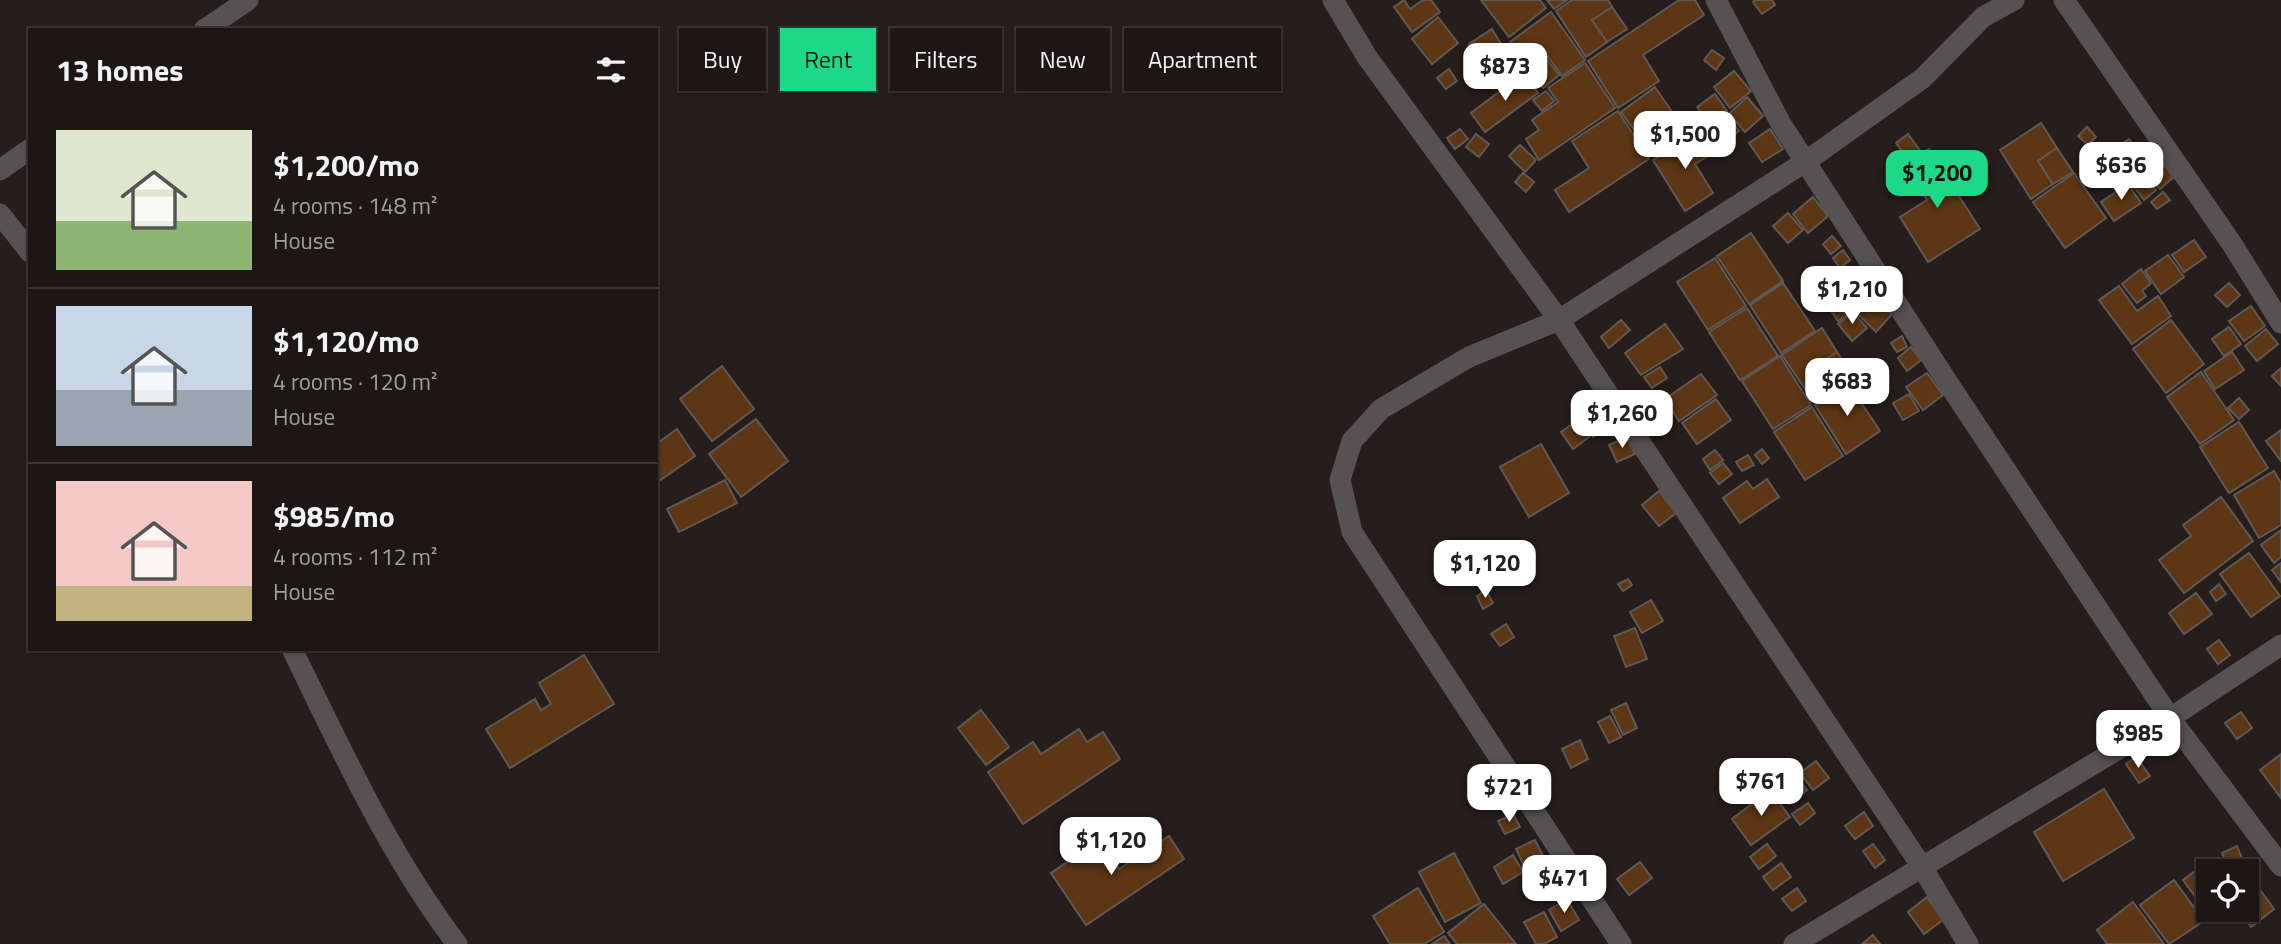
<!DOCTYPE html>
<html lang="en">
<head>
<meta charset="utf-8">
<style>
	body { margin:0; font-family:"Titillium Web",sans-serif; background:#292322; color:#f1f3f6; height:100vh; display:flex; flex-direction:column; font-size:26px; white-space:nowrap }
	* { box-sizing:border-box; margin:0 }
	p { font-size:23px; color:#a09fa0 }
	.icon { flex:none; width:38px; height:38px; fill:none; stroke:currentColor; stroke-width:2; stroke-linecap:round; stroke-linejoin:round }
	.map { position:relative; flex:1; overflow:hidden }
	.panel { position:absolute; left:28px; top:28px; width:630px; height:623px; display:flex; flex-direction:column; background:#1c1615; border-radius:0px; box-shadow:0 2px 5px #0004,0 0 0 2px #3a3534 }
	.panel>* { flex:none }
	.hud { position:absolute; left:679px; top:28px; width:665px; height:63px; display:flex; gap:14px }
	.fabs { position:absolute; left:2196px; top:859px; display:grid; gap:14px }
	.fabs a { display:grid; place-items:center; width:63px; height:63px; border-radius:0px; background:#1c1615; box-shadow:0 2px 5px #0004,0 0 0 2px #3a3534; font-size:35px }
	.price { position:absolute; translate:-50% -60px; padding:0 16px; border-radius:14px; background:#fff; color:#222; font-size:23px; line-height:46px; filter:drop-shadow(0 2px 4px #0008) }
	.price::after { content:''; position:absolute; left:50%; top:42px; width:21px; height:16px; margin-left:-10px; background:inherit; clip-path:polygon(0 0,100% 0,50% 100%) }
	.price.selected { background:#1bd988; color:#111 }
	ul { padding:0; list-style:none }
	li { display:flex; align-items:center; gap:21px; height:175px; padding:0 28px }
	li+li { border-top:2px solid #3a3534 }
	li span { display:grid; place-items:center; flex:none; width:196px; height:140px; border-radius:0px; color:#555 }
	li>.icon { margin-inline-start:auto }
	span .icon { width:84px; height:84px; fill:#fffc; stroke-width:1 }
	li b { font-size:30px }
	h2 { display:flex; justify-content:space-between; align-items:center; height:84px; padding:0 28px; font-size:30px }
	.tag { padding:0 24px; border-radius:0px; background:#1c1615; box-shadow:0 2px 5px #0004,0 0 0 2px #3a3534; font-size:24px; line-height:63px }
	.tag.selected { background:#1bd988; color:#111 }
	.map>svg:first-child { display:block }
	.building { fill:#5d3615; stroke:#605953; stroke-width:2 }
	.lines { fill:none; stroke-linecap:round; stroke-linejoin:round }
	.street { stroke:#565152; stroke-width:21 }
</style>
</head>
<body>
<div class="map">
<svg width="2281" height="944" viewBox="0 0 2281 944">
	<rect width="100%" height="100%" fill="#261e1c"/>
	<g class="building">
		<path d="M 1404,0 L 1410,9 L 1423,0 L 1431,0 L 1440,12 L 1412,32 L 1394,7 Z"/>
		<path d="M 1481,0 L 1540,0 L 1546,8 L 1509,37 Z"/>
		<path d="M 1547,0 L 1567,0 L 1554,9 Z"/>
		<path d="M 1572,0 L 1608,0 L 1612,7 L 1592,20 L 1607,42 L 1586,57 L 1556,11 Z"/>
		<path d="M 1679,0 L 1695,0 L 1704,15 L 1643,55 L 1659,81 L 1618,108 L 1588,61 Z"/>
		<path d="M 1755,0 L 1772,0 L 1775,5 L 1762,14 L 1753,2 Z"/>
		<path d="M 1612,7 L 1627,29 L 1607,42 L 1592,20 Z"/>
		<path d="M 1551,12 L 1585,60 L 1562,76 L 1542,48 L 1523,61 L 1510,42 Z"/>
		<path d="M 1438,17 L 1458,43 L 1432,64 L 1412,39 Z"/>
		<path d="M 1492,29 L 1504,49 L 1481,63 L 1469,44 Z"/>
		<path d="M 1712,50 L 1724,58 L 1716,70 L 1704,60 Z"/>
		<path d="M 1541,52 L 1559,75 L 1543,88 L 1525,65 Z"/>
		<path d="M 1585,63 L 1615,108 L 1539,160 L 1526,139 L 1539,130 L 1532,120 L 1558,102 L 1548,88 Z"/>
		<path d="M 1449,69 L 1457,81 L 1446,89 L 1437,78 Z"/>
		<path d="M 1734,71 L 1751,91 L 1730,108 L 1714,87 Z"/>
		<path d="M 1524,73 L 1538,93 L 1485,132 L 1471,113 Z"/>
		<path d="M 1655,87 L 1686,132 L 1653,156 L 1621,112 Z"/>
		<path d="M 1546,91 L 1554,101 L 1542,111 L 1533,100 Z"/>
		<path d="M 1715,94 L 1727,111 L 1709,123 L 1697,107 Z"/>
		<path d="M 1747,97 L 1763,116 L 1745,132 L 1729,114 Z"/>
		<path d="M 1618,111 L 1649,159 L 1569,212 L 1555,190 L 1589,168 L 1572,141 Z"/>
		<path d="M 1726,114 L 1739,131 L 1724,143 L 1711,126 Z"/>
		<path d="M 2041,123 L 2057,148 L 2038,161 L 2053,184 L 2031,199 L 2000,150 Z"/>
		<path d="M 2087,127 L 2096,137 L 2088,145 L 2078,136 Z"/>
		<path d="M 1460,129 L 1468,139 L 1455,149 L 1447,138 Z"/>
		<path d="M 1770,129 L 1783,149 L 1762,162 L 1749,143 Z"/>
		<path d="M 1696,133 L 1710,155 L 1695,164 L 1713,193 L 1685,211 L 1653,160 Z"/>
		<path d="M 1476,134 L 1489,144 L 1479,157 L 1466,147 Z"/>
		<path d="M 1908,134 L 1919,149 L 1907,158 L 1896,143 Z"/>
		<path d="M 2129,139 L 2140,153 L 2126,163 L 2116,148 Z"/>
		<path d="M 1520,145 L 1536,160 L 1525,172 L 1509,156 Z"/>
		<path d="M 2057,148 L 2073,172 L 2053,184 L 2038,161 Z"/>
		<path d="M 1929,149 L 1980,229 L 1928,262 L 1900,217 L 1927,200 L 1904,164 Z"/>
		<path d="M 2156,155 L 2174,177 L 2160,189 L 2142,168 Z"/>
		<path d="M 2139,167 L 2156,190 L 2144,200 L 2127,177 Z"/>
		<path d="M 1523,173 L 1534,182 L 1526,192 L 1515,182 Z"/>
		<path d="M 2074,173 L 2106,218 L 2065,248 L 2033,202 Z"/>
		<path d="M 2128,184 L 2141,203 L 2114,221 L 2101,202 Z"/>
		<path d="M 2163,192 L 2170,200 L 2157,209 L 2151,202 Z"/>
		<path d="M 1813,197 L 1828,216 L 1808,233 L 1793,214 Z"/>
		<path d="M 1788,213 L 1803,230 L 1788,243 L 1773,226 Z"/>
		<path d="M 1751,233 L 1783,281 L 1749,304 L 1717,256 Z"/>
		<path d="M 1832,236 L 1841,246 L 1831,254 L 1823,244 Z"/>
		<path d="M 2194,240 L 2206,257 L 2184,272 L 2172,255 Z"/>
		<path d="M 1843,250 L 1850,260 L 1840,268 L 1833,258 Z"/>
		<path d="M 2168,255 L 2184,277 L 2161,294 L 2145,271 Z"/>
		<path d="M 1715,258 L 1746,306 L 1708,330 L 1677,282 Z"/>
		<path d="M 2141,269 L 2151,283 L 2142,291 L 2146,296 L 2137,303 L 2122,284 Z"/>
		<path d="M 1862,270 L 1878,291 L 1855,309 L 1839,289 Z"/>
		<path d="M 1783,283 L 1815,331 L 1781,353 L 1750,305 Z"/>
		<path d="M 2229,283 L 2240,295 L 2227,307 L 2215,295 Z"/>
		<path d="M 2119,286 L 2137,311 L 2158,296 L 2171,316 L 2132,344 L 2099,300 Z"/>
		<path d="M 1841,293 L 1853,311 L 1838,321 L 1826,303 Z"/>
		<path d="M 1873,295 L 1892,314 L 1876,332 L 1857,313 Z"/>
		<path d="M 2251,306 L 2265,326 L 2244,341 L 2229,321 Z"/>
		<path d="M 1747,308 L 1778,356 L 1740,380 L 1709,332 Z"/>
		<path d="M 1853,312 L 1867,328 L 1852,341 L 1838,324 Z"/>
		<path d="M 1621,320 L 1630,330 L 1609,348 L 1601,337 Z"/>
		<path d="M 2171,320 L 2204,364 L 2166,393 L 2133,349 Z"/>
		<path d="M 1665,324 L 1683,349 L 1641,375 L 1625,353 Z"/>
		<path d="M 2229,327 L 2241,344 L 2224,356 L 2212,339 Z"/>
		<path d="M 1822,328 L 1837,352 L 1815,367 L 1830,391 L 1814,402 L 1782,355 Z"/>
		<path d="M 2266,329 L 2278,344 L 2257,361 L 2245,346 Z"/>
		<path d="M 1902,336 L 1907,347 L 1897,352 L 1891,343 Z"/>
		<path d="M 1911,347 L 1921,360 L 1907,371 L 1898,358 Z"/>
		<path d="M 1837,352 L 1853,376 L 1830,391 L 1815,367 Z"/>
		<path d="M 2232,352 L 2244,370 L 2215,389 L 2204,371 Z"/>
		<path d="M 1780,356 L 1811,405 L 1773,429 L 1742,381 Z"/>
		<path d="M 722,366 L 754,409 L 712,441 L 680,399 Z"/>
		<path d="M 1660,367 L 1667,378 L 1652,388 L 1644,377 Z"/>
		<path d="M 2281,368 L 2281,386 L 2272,376 Z"/>
		<path d="M 2201,372 L 2234,420 L 2200,444 L 2167,397 Z"/>
		<path d="M 1927,373 L 1943,395 L 1923,410 L 1906,387 Z"/>
		<path d="M 1701,374 L 1717,395 L 1679,421 L 1665,399 Z"/>
		<path d="M 1848,383 L 1880,431 L 1846,454 L 1815,405 Z"/>
		<path d="M 1909,394 L 1919,411 L 1903,420 L 1893,403 Z"/>
		<path d="M 2239,398 L 2249,410 L 2239,419 L 2228,408 Z"/>
		<path d="M 1716,399 L 1731,420 L 1697,444 L 1682,423 Z"/>
		<path d="M 1605,404 L 1617,424 L 1593,437 L 1582,418 Z"/>
		<path d="M 1812,407 L 1843,456 L 1805,480 L 1774,432 Z"/>
		<path d="M 756,419 L 788,461 L 741,497 L 709,454 Z"/>
		<path d="M 1576,421 L 1589,437 L 1573,449 L 1561,432 Z"/>
		<path d="M 2239,422 L 2268,468 L 2229,493 L 2200,447 Z"/>
		<path d="M 677,429 L 695,456 L 656,483 L 656,444 Z"/>
		<path d="M 2281,430 L 2281,461 L 2266,441 Z"/>
		<path d="M 1627,437 L 1635,454 L 1617,462 L 1609,445 Z"/>
		<path d="M 1541,444 L 1569,493 L 1529,517 L 1500,467 Z"/>
		<path d="M 1762,449 L 1769,458 L 1762,464 L 1755,455 Z"/>
		<path d="M 1715,450 L 1723,460 L 1710,470 L 1703,459 Z"/>
		<path d="M 1748,455 L 1754,465 L 1742,471 L 1736,462 Z"/>
		<path d="M 1723,463 L 1732,474 L 1719,484 L 1710,473 Z"/>
		<path d="M 2274,471 L 2281,483 L 2281,525 L 2259,538 L 2234,495 Z"/>
		<path d="M 1767,479 L 1779,497 L 1740,523 L 1723,498 L 1747,481 L 1753,489 Z"/>
		<path d="M 725,480 L 737,503 L 679,532 L 667,509 Z"/>
		<path d="M 1659,491 L 1676,513 L 1659,526 L 1642,505 Z"/>
		<path d="M 2221,497 L 2253,541 L 2184,593 L 2159,560 L 2191,536 L 2183,525 Z"/>
		<path d="M 2281,530 L 2281,557 L 2274,563 L 2261,545 Z"/>
		<path d="M 2249,553 L 2280,596 L 2251,617 L 2220,574 Z"/>
		<path d="M 2281,563 L 2281,582 L 2272,570 Z"/>
		<path d="M 1628,579 L 1632,585 L 1623,591 L 1618,584 Z"/>
		<path d="M 2219,584 L 2226,594 L 2216,601 L 2210,592 Z"/>
		<path d="M 1486,590 L 1493,603 L 1483,609 L 1477,596 Z"/>
		<path d="M 2196,593 L 2212,614 L 2184,634 L 2169,613 Z"/>
		<path d="M 1651,600 L 1663,621 L 1642,633 L 1630,612 Z"/>
		<path d="M 1506,624 L 1514,637 L 1500,646 L 1491,634 Z"/>
		<path d="M 1635,628 L 1647,659 L 1626,667 L 1614,636 Z"/>
		<path d="M 2219,640 L 2230,655 L 2218,664 L 2207,649 Z"/>
		<path d="M 584,655 L 614,704 L 510,768 L 486,729 L 535,699 L 541,710 L 551,704 L 539,683 Z"/>
		<path d="M 1626,703 L 1637,728 L 1623,735 L 1611,710 Z"/>
		<path d="M 981,710 L 1009,747 L 986,765 L 958,728 Z"/>
		<path d="M 2241,712 L 2252,728 L 2237,739 L 2225,723 Z"/>
		<path d="M 1610,716 L 1621,737 L 1609,743 L 1598,722 Z"/>
		<path d="M 1079,729 L 1087,742 L 1103,732 L 1120,759 L 1023,824 L 988,772 L 1033,742 L 1041,754 Z"/>
		<path d="M 1580,740 L 1588,759 L 1571,768 L 1562,749 Z"/>
		<path d="M 2281,754 L 2281,798 L 2260,770 Z"/>
		<path d="M 2136,757 L 2150,776 L 2139,783 L 2126,764 Z"/>
		<path d="M 1816,761 L 1829,778 L 1813,790 L 1800,773 Z"/>
		<path d="M 1795,774 L 1807,790 L 1789,804 L 1777,787 Z"/>
		<path d="M 2104,789 L 2134,838 L 2063,881 L 2034,832 Z"/>
		<path d="M 1770,790 L 1790,817 L 1751,845 L 1732,819 Z"/>
		<path d="M 1808,803 L 1815,813 L 1800,825 L 1792,814 Z"/>
		<path d="M 1864,812 L 1873,826 L 1855,839 L 1845,826 Z"/>
		<path d="M 1513,814 L 1520,827 L 1505,834 L 1498,821 Z"/>
		<path d="M 1169,836 L 1184,859 L 1086,925 L 1051,873 L 1099,840 L 1119,869 Z"/>
		<path d="M 1535,840 L 1545,860 L 1526,870 L 1516,849 Z"/>
		<path d="M 1767,844 L 1776,856 L 1759,869 L 1750,857 Z"/>
		<path d="M 1873,844 L 1885,860 L 1875,868 L 1863,851 Z"/>
		<path d="M 2237,846 L 2243,861 L 2228,867 L 2222,853 Z"/>
		<path d="M 1454,853 L 1481,903 L 1445,922 L 1419,872 Z"/>
		<path d="M 1513,855 L 1523,872 L 1503,884 L 1494,867 Z"/>
		<path d="M 2210,860 L 2219,872 L 2208,872 L 2208,884 L 2194,895 L 2183,880 Z"/>
		<path d="M 1640,862 L 1652,878 L 1629,895 L 1617,879 Z"/>
		<path d="M 1781,863 L 1791,877 L 1773,890 L 1763,877 Z"/>
		<path d="M 1554,871 L 1560,887 L 1543,894 L 1537,878 Z"/>
		<path d="M 2174,880 L 2204,921 L 2169,944 L 2140,905 Z"/>
		<path d="M 1418,888 L 1444,932 L 1424,944 L 1390,944 L 1373,916 Z"/>
		<path d="M 1797,888 L 1806,901 L 1792,911 L 1782,899 Z"/>
		<path d="M 2261,891 L 2274,909 L 2251,927 L 2239,910 L 2247,910 L 2247,901 Z"/>
		<path d="M 1927,897 L 1943,920 L 1924,934 L 1908,912 Z"/>
		<path d="M 1567,899 L 1579,920 L 1561,931 L 1549,910 Z"/>
		<path d="M 2133,902 L 2164,944 L 2107,944 L 2097,930 Z"/>
		<path d="M 1484,904 L 1516,944 L 1457,944 L 1448,933 Z"/>
		<path d="M 1544,912 L 1557,937 L 1544,944 L 1536,944 L 1524,922 Z"/>
		<path d="M 1873,935 L 1880,944 L 1862,944 Z"/>
		<path d="M 1444,936 L 1450,944 L 1432,944 Z"/>
	</g>
	<g class="lines">
		<g class="street">
			<path d="M 1333,0 L 1367,57 L 1559,320 L 1922,867 L 1968,944"/>
			<path d="M 1716,0 L 1781,124 L 1948,383 L 2170,718 L 2281,866"/>
			<path d="M 2064,0 L 2232,244 L 2281,323"/>
			<path d="M 204,30 L 248,0"/>
			<path d="M 0,170 L 30,149"/>
			<path d="M 0,214 L 30,252"/>
			<path d="M 292,649 C 342,751 388,853 457,944"/>
			<path d="M 1621,944 L 1352,532 L 1340,480 L 1352,441 L 1381,409 L 1469,357 L 1559,320 L 1805,162 L 1923,78 L 1983,17 L 2014,0"/>
			<path d="M 1794,944 L 2170,718 L 2281,645"/>
		</g>
	</g>
</svg>
<div class="fabs">
<a><svg class="icon" aria-label="locate" viewBox="0 0 24 24"><circle cx="12" cy="12" r="6"/><path d="M12 2v4M12 18v4M2 12h4M18 12h4"/></svg></a>
</div>
<b class="price" style="left:1505px;top:103px">$873</b>
<b class="price" style="left:1685px;top:171px">$1,500</b>
<b class="price" style="left:2121px;top:202px">$636</b>
<b class="price selected" style="left:1937px;top:210px">$1,200</b>
<b class="price" style="left:1852px;top:326px">$1,210</b>
<b class="price" style="left:1847px;top:418px">$683</b>
<b class="price" style="left:1622px;top:450px">$1,260</b>
<b class="price" style="left:1485px;top:600px">$1,120</b>
<b class="price" style="left:2138px;top:770px">$985</b>
<b class="price" style="left:1761px;top:818px">$761</b>
<b class="price" style="left:1509px;top:824px">$721</b>
<b class="price" style="left:1111px;top:877px">$1,120</b>
<b class="price" style="left:1564px;top:915px">$471</b>
<div class="hud">
<a class="tag">Buy</a>
<a class="tag selected">Rent</a>
<a class="tag">Filters</a>
<a class="tag">New</a>
<a class="tag">Apartment</a>
</div>
<section class="panel">
<h2>13 homes<svg class="icon" aria-label="filters" viewBox="0 0 24 24"><path d="M4 7h16M4 17h16"/><circle cx="9" cy="7" r="2"/><circle cx="15" cy="17" r="2"/></svg></h2>
<ul>
<li><span style="background:linear-gradient(#dfe7d0 65%,#8fb573 0)"><svg class="icon" aria-label="home" viewBox="0 0 24 24"><path d="M3 11l9-7 9 7M6 9v11h12V9"/></svg></span><div><b>$1,200/mo</b><p>4 rooms · 148 m²</p><p>House</p></div></li>
<li><span style="background:linear-gradient(#c9d6e8 60%,#9aa5b1 0)"><svg class="icon" aria-label="home" viewBox="0 0 24 24"><path d="M3 11l9-7 9 7M6 9v11h12V9"/></svg></span><div><b>$1,120/mo</b><p>4 rooms · 120 m²</p><p>House</p></div></li>
<li><span style="background:linear-gradient(#f6c9c9 75%,#c2b280 0)"><svg class="icon" aria-label="home" viewBox="0 0 24 24"><path d="M3 11l9-7 9 7M6 9v11h12V9"/></svg></span><div><b>$985/mo</b><p>4 rooms · 112 m²</p><p>House</p></div></li>
</ul>
</section>
</div>
</body>
</html>
